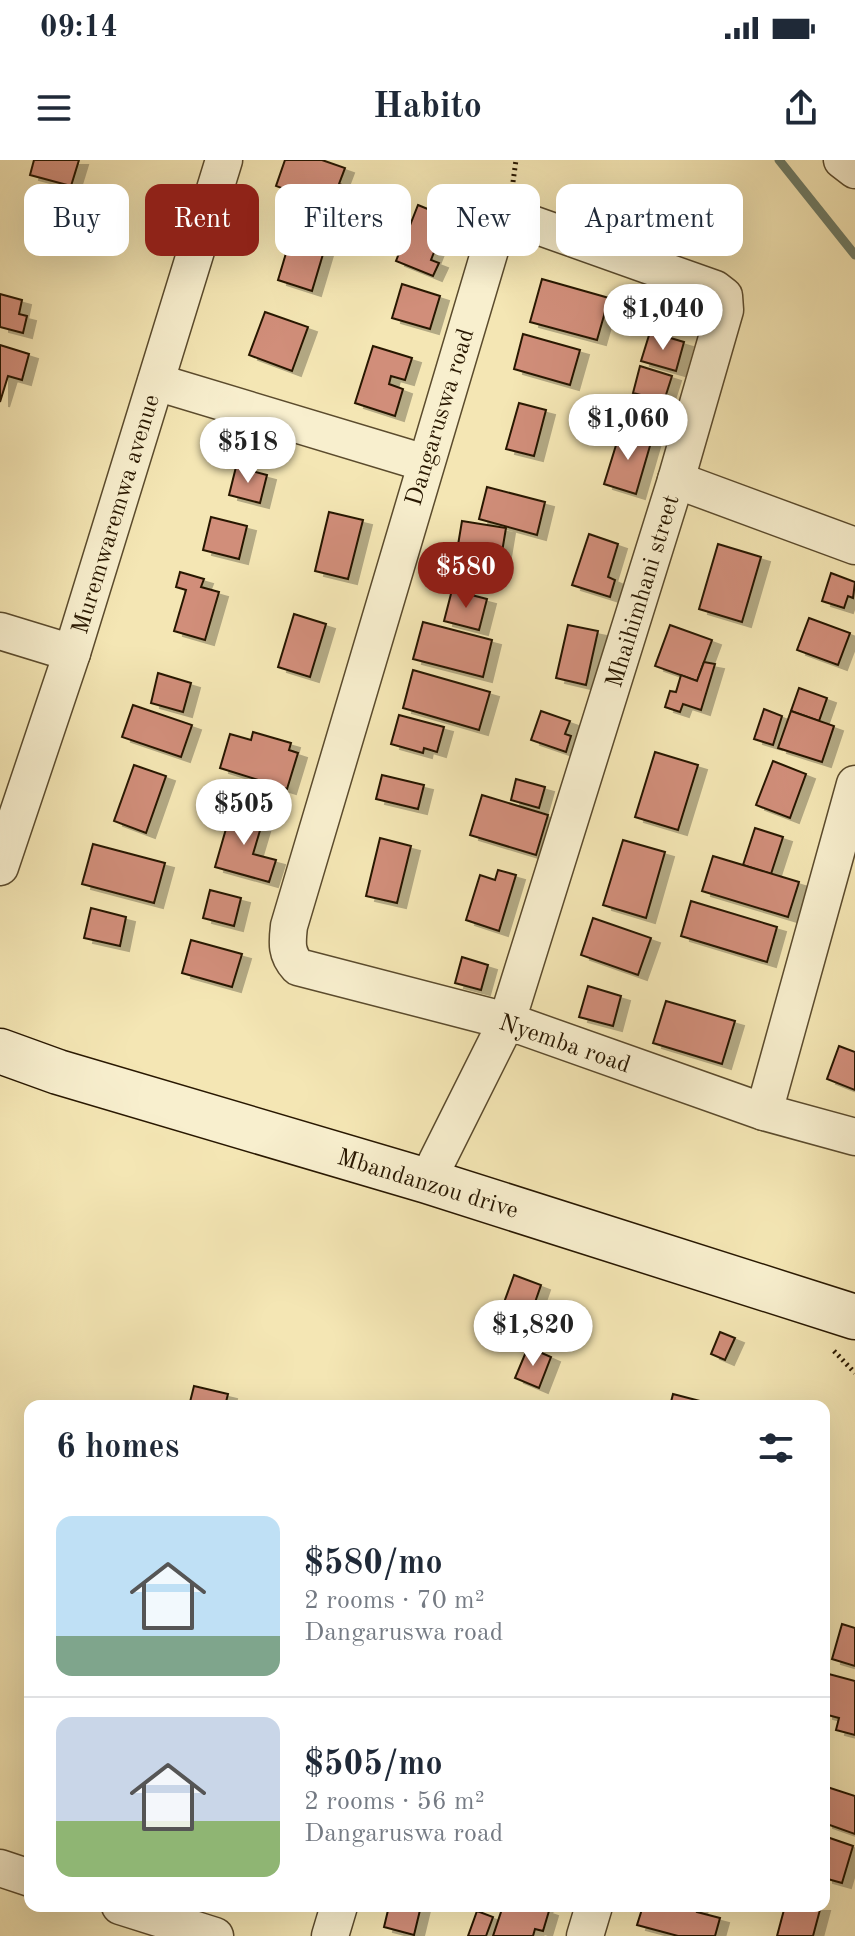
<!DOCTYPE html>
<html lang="en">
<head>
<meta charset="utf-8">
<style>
	body { margin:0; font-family:"Old Standard TT",serif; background:#f2f2f3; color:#1f2937; height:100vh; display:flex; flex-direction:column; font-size:30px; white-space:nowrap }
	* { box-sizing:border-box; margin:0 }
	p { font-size:26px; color:#747a83 }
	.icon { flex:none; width:44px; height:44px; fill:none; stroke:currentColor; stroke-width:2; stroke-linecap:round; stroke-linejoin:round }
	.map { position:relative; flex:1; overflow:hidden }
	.panel { position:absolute; left:24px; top:1240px; width:806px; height:512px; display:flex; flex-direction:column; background:#fff; border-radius:16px; box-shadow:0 8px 32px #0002 }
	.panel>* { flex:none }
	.top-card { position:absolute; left:24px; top:24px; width:808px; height:72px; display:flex; gap:16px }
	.price { position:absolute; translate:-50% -68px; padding:0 18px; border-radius:28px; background:#fff; color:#222; font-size:26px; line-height:52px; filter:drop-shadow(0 2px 4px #0008) }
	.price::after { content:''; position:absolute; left:50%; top:48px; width:24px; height:18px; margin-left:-12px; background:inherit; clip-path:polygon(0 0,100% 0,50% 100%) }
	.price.active { background:#8f2418; color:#fff }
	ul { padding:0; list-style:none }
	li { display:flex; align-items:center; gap:24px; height:200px; padding:0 32px }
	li+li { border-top:2px solid #e0e1e3 }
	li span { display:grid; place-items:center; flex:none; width:224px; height:160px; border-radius:16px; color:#555 }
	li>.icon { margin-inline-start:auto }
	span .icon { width:96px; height:96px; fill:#fffc; stroke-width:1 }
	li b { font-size:34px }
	h2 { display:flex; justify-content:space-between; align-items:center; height:96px; padding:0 32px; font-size:34px }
	.pill { padding:0 28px; border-radius:16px; background:#fff; box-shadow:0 8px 32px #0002; font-size:28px; line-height:72px }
	.pill.active { background:#8f2418; color:#fff }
	.status { display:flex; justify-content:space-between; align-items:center; height:56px; padding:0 40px; background:#fff; direction:ltr }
	.status svg { height:22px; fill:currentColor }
	header { display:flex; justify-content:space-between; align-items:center; height:104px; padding:0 32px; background:#fff; font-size:36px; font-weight:700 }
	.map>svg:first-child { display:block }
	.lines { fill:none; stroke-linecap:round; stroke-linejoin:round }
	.stream { stroke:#6e7c67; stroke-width:9 }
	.building { fill:#d18e7a; stroke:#281700; stroke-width:2; filter:url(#shadow) }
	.street-casing { stroke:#5b4b2d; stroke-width:39 }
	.secondary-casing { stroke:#281700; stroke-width:47 }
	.path { stroke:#281700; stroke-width:5; stroke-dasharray:2 4; stroke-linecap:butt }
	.street { stroke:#f8efce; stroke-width:36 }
	.secondary { stroke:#f8efce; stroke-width:44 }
	.labels { text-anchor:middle; stroke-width:6; stroke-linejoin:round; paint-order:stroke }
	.street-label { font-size:24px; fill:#281700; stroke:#f8efce }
</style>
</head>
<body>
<div class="status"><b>09:14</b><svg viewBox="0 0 49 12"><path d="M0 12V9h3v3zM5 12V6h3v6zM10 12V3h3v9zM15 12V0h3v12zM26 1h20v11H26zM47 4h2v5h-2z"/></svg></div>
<header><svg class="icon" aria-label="menu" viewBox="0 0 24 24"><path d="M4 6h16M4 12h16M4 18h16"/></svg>Habito<svg class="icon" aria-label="share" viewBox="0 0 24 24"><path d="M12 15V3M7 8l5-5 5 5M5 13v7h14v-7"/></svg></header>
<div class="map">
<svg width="855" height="1776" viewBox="0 0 855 1776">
	<defs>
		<filter id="shadow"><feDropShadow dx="9" dy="5" stdDeviation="0" flood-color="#0004"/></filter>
	</defs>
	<rect width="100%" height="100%" fill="#f4e6b4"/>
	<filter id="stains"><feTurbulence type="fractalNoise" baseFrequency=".0025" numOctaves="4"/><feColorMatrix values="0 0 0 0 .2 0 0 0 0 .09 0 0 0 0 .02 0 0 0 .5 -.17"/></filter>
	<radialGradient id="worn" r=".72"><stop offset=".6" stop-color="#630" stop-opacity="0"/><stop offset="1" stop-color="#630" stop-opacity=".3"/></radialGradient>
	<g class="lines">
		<path class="stream" d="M 779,0 L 855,95"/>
	</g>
	<g class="building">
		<path d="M 34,0 L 79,0 L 71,26 L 30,15 Z"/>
		<path d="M 285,0 L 322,0 L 345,8 L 339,24 L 361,32 L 353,54 L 276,26 Z"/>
		<path d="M 418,45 L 457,61 L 449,80 L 440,77 L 431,100 L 439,103 L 433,116 L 396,101 Z"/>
		<path d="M 295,63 L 329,74 L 312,131 L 278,120 Z"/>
		<path d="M 542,119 L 609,138 L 597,180 L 530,162 Z"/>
		<path d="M 402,124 L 440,136 L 430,169 L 392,158 Z"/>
		<path d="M 0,134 L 22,140 L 19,154 L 27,156 L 23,173 L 0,167 Z"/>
		<path d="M 265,152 L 308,167 L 292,211 L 249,195 Z"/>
		<path d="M 650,172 L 684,182 L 676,211 L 641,201 Z"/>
		<path d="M 523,174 L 580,190 L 570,225 L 514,209 Z"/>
		<path d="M 0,185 L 29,194 L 22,220 L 8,216 L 0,242 Z"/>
		<path d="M 373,186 L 412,198 L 405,220 L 391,216 L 389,224 L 403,229 L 395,256 L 355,243 Z"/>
		<path d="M 640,206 L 672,216 L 664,241 L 633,233 Z"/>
		<path d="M 519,243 L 546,250 L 534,296 L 506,289 Z"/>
		<path d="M 621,269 L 652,279 L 636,334 L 604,324 Z"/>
		<path d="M 236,307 L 267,315 L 260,343 L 229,335 Z"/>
		<path d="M 487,327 L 545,342 L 537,375 L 479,359 Z"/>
		<path d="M 329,352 L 363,360 L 348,419 L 315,411 Z"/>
		<path d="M 211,357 L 247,366 L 239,399 L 203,390 Z"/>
		<path d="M 462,361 L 506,368 L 502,392 L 458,385 Z"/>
		<path d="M 589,374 L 618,384 L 608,417 L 615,420 L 610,437 L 572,425 Z"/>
		<path d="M 718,384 L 761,397 L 742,462 L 699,449 Z"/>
		<path d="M 180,412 L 204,419 L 201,427 L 219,432 L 205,480 L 174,471 L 186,430 L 176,427 Z"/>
		<path d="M 831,413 L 855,422 L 853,438 L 848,436 L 844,448 L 822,441 Z"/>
		<path d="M 452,430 L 487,439 L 479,470 L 444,461 Z"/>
		<path d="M 294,454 L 326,464 L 310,517 L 278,507 Z"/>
		<path d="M 809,458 L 850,473 L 838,505 L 797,490 Z"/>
		<path d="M 423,462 L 492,480 L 483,517 L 413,499 Z"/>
		<path d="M 568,465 L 598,471 L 586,525 L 556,518 Z"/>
		<path d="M 670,465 L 712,480 L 697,521 L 655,506 Z"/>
		<path d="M 704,502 L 715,504 L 701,550 L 683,544 L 680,552 L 665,547 L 670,531 L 676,532 L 681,515 L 697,521 Z"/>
		<path d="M 413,510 L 490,532 L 479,570 L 403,548 Z"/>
		<path d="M 158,513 L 191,523 L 183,552 L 151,543 Z"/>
		<path d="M 799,528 L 827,538 L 819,561 L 791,551 Z"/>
		<path d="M 133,545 L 192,565 L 181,597 L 122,577 Z"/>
		<path d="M 764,549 L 782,556 L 773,585 L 754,579 Z"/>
		<path d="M 541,551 L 570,561 L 565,574 L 571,576 L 566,592 L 531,580 Z"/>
		<path d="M 791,551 L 834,566 L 822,602 L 778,588 Z"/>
		<path d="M 399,555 L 444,567 L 437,592 L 424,588 L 423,593 L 391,584 Z"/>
		<path d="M 253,572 L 291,583 L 289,590 L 298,593 L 287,629 L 220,608 L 230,574 L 251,580 Z"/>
		<path d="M 655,592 L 698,605 L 678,670 L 635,657 Z"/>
		<path d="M 773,601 L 806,614 L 790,658 L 756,645 Z"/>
		<path d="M 134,605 L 166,616 L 146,673 L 114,661 Z"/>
		<path d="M 382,615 L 424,625 L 418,649 L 376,639 Z"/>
		<path d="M 516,619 L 545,627 L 539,648 L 511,640 Z"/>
		<path d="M 482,635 L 548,655 L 536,695 L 470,675 Z"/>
		<path d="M 232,648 L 264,657 L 253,694 L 276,700 L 269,722 L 215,707 Z"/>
		<path d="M 755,668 L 783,677 L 771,714 L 743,705 Z"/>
		<path d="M 380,678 L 411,686 L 397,743 L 366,736 Z"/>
		<path d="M 623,680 L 665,692 L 646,758 L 603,745 Z"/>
		<path d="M 93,684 L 165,703 L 154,743 L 82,724 Z"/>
		<path d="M 713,696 L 799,722 L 788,757 L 702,731 Z"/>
		<path d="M 498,710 L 516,715 L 499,771 L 466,760 L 480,715 L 495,720 Z"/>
		<path d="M 210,730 L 241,738 L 234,766 L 203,758 Z"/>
		<path d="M 691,741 L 777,767 L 767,802 L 681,776 Z"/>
		<path d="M 91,748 L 126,757 L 120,786 L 84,778 Z"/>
		<path d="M 593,758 L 651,778 L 638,815 L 581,795 Z"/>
		<path d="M 191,780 L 242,794 L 232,827 L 182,813 Z"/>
		<path d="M 462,797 L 488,805 L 481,830 L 455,823 Z"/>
		<path d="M 588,826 L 621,836 L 613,866 L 579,857 Z"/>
		<path d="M 666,841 L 735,861 L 722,904 L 653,883 Z"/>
		<path d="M 839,886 L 855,892 L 855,930 L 827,919 Z"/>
		<path d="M 514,1115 L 541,1125 L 532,1151 L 517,1146 L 511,1163 L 498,1159 Z"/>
		<path d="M 720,1172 L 735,1178 L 725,1200 L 711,1194 Z"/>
		<path d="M 528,1187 L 551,1197 L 539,1228 L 515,1218 Z"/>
		<path d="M 194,1226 L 228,1234 L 225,1246 L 189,1246 Z"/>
		<path d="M 673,1234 L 700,1241 L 699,1246 L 670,1246 Z"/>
		<path d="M 842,1464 L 855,1468 L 855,1506 L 832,1499 Z"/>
		<path d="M 825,1513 L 855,1521 L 855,1575 L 836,1570 L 839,1558 L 824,1554 Z"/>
		<path d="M 824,1626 L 855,1636 L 855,1674 L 824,1663 Z"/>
		<path d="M 824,1676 L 853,1686 L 842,1723 L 824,1718 Z"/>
		<path d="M 389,1746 L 421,1746 L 414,1775 L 384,1767 Z"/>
		<path d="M 503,1746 L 544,1746 L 543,1749 L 549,1751 L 543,1771 L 535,1769 L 533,1776 L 493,1776 Z"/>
		<path d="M 643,1746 L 699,1746 L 697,1752 L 720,1758 L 715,1776 L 678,1776 L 637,1765 Z"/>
		<path d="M 785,1746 L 821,1746 L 813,1776 L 777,1776 Z"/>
		<path d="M 477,1751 L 493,1757 L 486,1776 L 468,1776 Z"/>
	</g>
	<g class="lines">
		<g class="street-casing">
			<g id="street">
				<path d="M 842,0 L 855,10"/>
				<path d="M 156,222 L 425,303"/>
				<path d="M 676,320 L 855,386"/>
				<path d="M 0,471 L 72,493"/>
				<path d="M 0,707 L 72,493 L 224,0"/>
				<path d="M 764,952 L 855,624"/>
				<path d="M 427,1021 L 507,861 L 676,320 L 725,150 L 724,136 L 715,129 L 501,53 L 289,766 C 287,783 286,794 298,807 L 507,861 L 764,952 L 855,977"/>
				<path d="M 0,1708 L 30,1718"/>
				<path d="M 120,1746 L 215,1776"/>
				<path d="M 330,1776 L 339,1746"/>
				<path d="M 585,1776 L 594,1746"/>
			</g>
		</g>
		<g class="secondary-casing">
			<path id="secondary" d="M 0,891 L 58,912 L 427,1021 L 855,1157"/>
		</g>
		<g class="path">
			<path d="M 513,22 L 516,0"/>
			<path d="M 834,1191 L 855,1213"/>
		</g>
		<use href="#street" class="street"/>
		<use href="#secondary" class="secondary"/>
	</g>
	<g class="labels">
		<g class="street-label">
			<text transform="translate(439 257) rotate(-73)" y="8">Dangaruswa road</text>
			<text transform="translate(115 354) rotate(-73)" y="8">Muremwaremwa avenue</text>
			<text transform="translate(642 431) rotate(-73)" y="8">Mhaihimhani street</text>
			<text transform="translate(565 883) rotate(19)" y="8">Nyemba road</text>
			<text transform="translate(428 1023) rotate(17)" y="8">Mbandanzou drive</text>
		</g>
	</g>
	<rect width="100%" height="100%" filter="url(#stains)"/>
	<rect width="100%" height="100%" fill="url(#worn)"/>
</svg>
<b class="price" style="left:663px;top:192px">$1,040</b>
<b class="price" style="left:628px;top:302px">$1,060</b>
<b class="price" style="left:248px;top:325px">$518</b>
<b class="price active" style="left:466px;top:450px">$580</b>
<b class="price" style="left:244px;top:687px">$505</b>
<b class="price" style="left:533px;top:1208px">$1,820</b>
<div class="top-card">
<a class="pill">Buy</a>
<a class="pill active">Rent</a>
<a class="pill">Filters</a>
<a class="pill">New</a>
<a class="pill">Apartment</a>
</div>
<section class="panel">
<h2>6 homes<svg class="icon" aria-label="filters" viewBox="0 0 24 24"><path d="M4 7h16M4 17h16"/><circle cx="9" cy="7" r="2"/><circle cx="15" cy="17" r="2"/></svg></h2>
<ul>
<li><span style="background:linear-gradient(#bfe0f5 75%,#7fa58c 0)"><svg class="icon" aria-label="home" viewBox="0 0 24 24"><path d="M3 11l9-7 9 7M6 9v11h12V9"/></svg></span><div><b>$580/mo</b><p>2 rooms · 70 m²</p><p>Dangaruswa road</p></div></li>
<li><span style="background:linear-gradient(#c9d6e8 65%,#8fb573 0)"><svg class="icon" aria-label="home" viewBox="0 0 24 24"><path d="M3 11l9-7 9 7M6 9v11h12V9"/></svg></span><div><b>$505/mo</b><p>2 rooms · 56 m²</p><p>Dangaruswa road</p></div></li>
</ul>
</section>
</div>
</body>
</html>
